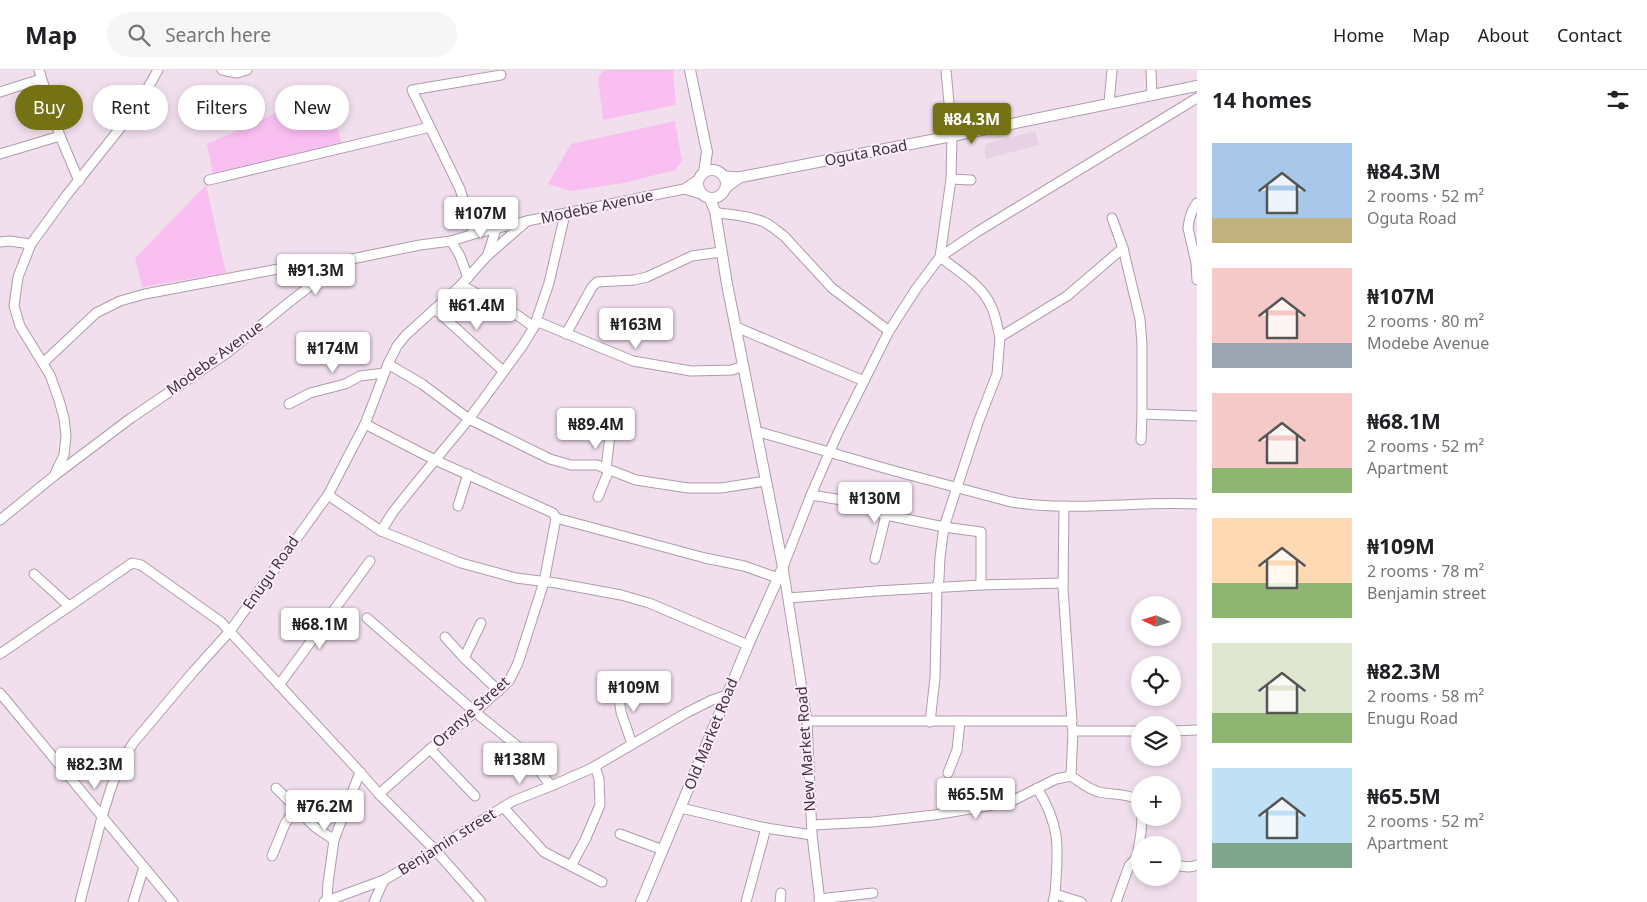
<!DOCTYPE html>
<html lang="en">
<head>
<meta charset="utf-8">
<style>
	body { margin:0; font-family:"Noto Sans",sans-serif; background:#f6f6f6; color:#202124; height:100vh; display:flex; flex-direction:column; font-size:19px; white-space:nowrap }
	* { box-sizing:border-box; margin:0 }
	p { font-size:16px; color:#757577 }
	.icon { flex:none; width:28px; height:28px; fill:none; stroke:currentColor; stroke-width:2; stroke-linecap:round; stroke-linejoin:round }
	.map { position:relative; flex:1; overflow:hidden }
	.details { display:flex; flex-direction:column; background:#fff; width:450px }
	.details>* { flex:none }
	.top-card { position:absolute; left:15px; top:15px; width:475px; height:45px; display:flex; gap:10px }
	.needle { width:32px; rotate:274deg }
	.fabs { position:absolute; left:1131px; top:526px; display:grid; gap:10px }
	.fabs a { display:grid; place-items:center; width:50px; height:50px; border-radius:50%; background:#fff; box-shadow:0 2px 8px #0003; font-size:25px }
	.price { position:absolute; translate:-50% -42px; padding:0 11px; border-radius:5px; background:#fff; color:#222; font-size:16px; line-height:32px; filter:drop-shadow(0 1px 2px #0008) }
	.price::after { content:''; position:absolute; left:50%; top:30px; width:15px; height:11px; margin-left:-8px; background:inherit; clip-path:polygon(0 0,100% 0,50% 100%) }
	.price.on { background:#757215; color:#fff }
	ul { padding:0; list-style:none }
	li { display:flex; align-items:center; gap:15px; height:125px; padding:0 15px }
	li span { display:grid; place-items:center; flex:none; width:140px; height:100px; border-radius:0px; color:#555 }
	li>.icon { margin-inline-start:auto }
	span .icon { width:60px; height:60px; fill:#fffc; stroke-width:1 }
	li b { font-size:21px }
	h2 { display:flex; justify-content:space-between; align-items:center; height:60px; padding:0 15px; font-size:21px }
	.tag { padding:0 18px; border-radius:22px; background:#fff; box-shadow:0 2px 8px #0003; font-size:18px; line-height:45px }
	.tag.on { background:#757215; color:#fff }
	header { display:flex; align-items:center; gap:30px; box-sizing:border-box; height:70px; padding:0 25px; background:#fff; border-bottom:1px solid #e0e0e0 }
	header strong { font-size:24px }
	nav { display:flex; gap:28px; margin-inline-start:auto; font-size:18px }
	.search { width:350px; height:45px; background:#f6f6f6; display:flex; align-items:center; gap:12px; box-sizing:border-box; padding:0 18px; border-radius:28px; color:#757577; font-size:19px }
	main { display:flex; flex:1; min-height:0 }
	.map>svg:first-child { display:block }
	.built { fill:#e9d1e5 }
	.green { fill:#fabff1 }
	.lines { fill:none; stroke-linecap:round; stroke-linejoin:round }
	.minor-casing { stroke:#ad9caa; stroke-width:11 }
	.major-casing { stroke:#ad9caa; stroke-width:12 }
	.minor { stroke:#fff; stroke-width:9 }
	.major { stroke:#fff; stroke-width:10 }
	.labels { text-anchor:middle; stroke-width:4; stroke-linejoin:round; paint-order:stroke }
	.street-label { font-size:15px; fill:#3c353b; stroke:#ffecfc }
</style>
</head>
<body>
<header>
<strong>Map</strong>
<div class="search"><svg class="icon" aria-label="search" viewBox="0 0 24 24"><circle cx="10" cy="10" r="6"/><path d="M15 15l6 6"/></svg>Search here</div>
<nav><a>Home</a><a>Map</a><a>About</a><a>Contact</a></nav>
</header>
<main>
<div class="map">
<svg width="1197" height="832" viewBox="0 0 1197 832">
	<rect width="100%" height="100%" fill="#f1dfee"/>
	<path class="built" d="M 1035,61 L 1039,75 L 986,89 L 984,79 L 986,79 L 985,74 Z"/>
	<g class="green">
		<path d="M 604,0 L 673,0 L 676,35 L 603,50 L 598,8 Z"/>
		<path d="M 326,21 L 342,74 L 213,104 L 207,74 Z"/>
		<path d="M 675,51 L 682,91 L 675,100 L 624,113 L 571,121 L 548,114 L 571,74 Z"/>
		<path d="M 206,115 L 226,203 L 142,217 L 135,188 Z"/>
	</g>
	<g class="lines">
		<g class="minor-casing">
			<g id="minor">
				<path d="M 39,0 L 60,66 L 79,111"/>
				<path d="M 222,0 L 237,3 L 247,0"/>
				<path d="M 1151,0 L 1152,25"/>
				<path d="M 0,22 L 41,9"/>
				<path d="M 1109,33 L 1112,0"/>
				<path d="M 0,84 L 60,66"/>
				<path d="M 724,106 L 741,107"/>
				<path d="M 951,109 L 971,110"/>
				<path d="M 209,110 L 430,57"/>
				<path d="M 726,118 L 741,107"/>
				<path d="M 684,119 L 701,124"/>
				<path d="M 1197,133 C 1192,139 1189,150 1188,158 L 1196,193 L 1197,210"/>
				<path d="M 719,143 C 734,145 750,146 764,152 C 771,155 778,162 784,166 L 832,218 L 889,261"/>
				<path d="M 1112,148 L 1123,178 L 1140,249 L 1142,274 L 1142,344"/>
				<path d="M 474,164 L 460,119 L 412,20 L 501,5"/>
				<path d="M 451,171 L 460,186 L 468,208"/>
				<path d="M 0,172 L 9,171 L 31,174"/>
				<path d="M 488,184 L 496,159"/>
				<path d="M 461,215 L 517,245 L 534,257"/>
				<path d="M 435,239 L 503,301"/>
				<path d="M 536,251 L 633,291 L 691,301 L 732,300 L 743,296"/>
				<path d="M 736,257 L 864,311"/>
				<path d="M 566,264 L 592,217 L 597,212 L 634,210 L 647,207 L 692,186 L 721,182"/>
				<path d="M 1000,267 C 997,257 996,245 991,236 C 982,215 958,201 940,187 L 977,162 L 1197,28"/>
				<path d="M 43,293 L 96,243 L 120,231 L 145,224 L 294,196 L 341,191"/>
				<path d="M 388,294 L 422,314 L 469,349 L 550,389 L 571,395 L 597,395 L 636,410 L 688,418 L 721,418 L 766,411"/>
				<path d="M 289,334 L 310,323 L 345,314 L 360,306 L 384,303"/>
				<path d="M 365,354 L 435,390 L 553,443 L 556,448 L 544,512 L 518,593 L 509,611 L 475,642 L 430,679 L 379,724"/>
				<path d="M 756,361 L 891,400 L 1011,432 C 1072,442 1135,431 1197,434"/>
				<path d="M 1141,370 L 1142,344 L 1197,346"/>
				<path d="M 606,399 L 610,365"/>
				<path d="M 55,404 L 64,385 L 66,366 L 64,348 L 59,330 L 50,305 L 20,256 L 14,236 L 18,207 L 31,174 L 66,126 L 137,37 L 158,0"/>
				<path d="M 328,425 L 381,461 L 461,493 L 516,508 L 556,513 L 621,525 L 649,533 L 748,575"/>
				<path d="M 811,425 L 842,430 L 886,445 L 944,457 L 981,462 L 981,515"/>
				<path d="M 598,427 L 609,400"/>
				<path d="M 458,436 L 468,404"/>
				<path d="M 556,448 L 705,488 L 744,496 L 778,508"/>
				<path d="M 0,450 L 54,406 L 131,348 L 227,283 L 287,234 L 342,191 L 420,175 L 451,171 L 474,164 L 527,151 L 684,119 L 699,109"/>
				<path d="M 381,461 L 393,442 L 417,412 L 469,349 L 523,275 L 534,257 L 549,213 L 565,144"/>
				<path d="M 875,489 L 886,445"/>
				<path d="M 34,504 L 69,536"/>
				<path d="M 789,528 L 877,521 L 981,515 L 1063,513"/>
				<path d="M 367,548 L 475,642 L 527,684 L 551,716"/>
				<path d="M 445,567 L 464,588 L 499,621"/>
				<path d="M 0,584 L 132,493 L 141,495 L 221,552 L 360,702 L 379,724 L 436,781 L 481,832"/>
				<path d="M 464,588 L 481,553"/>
				<path d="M 279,615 L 370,491"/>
				<path d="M 617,616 L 621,642 L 632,674"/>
				<path d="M 0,623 L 173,832"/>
				<path d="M 807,651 L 1072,651 L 1063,518 L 1064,436"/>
				<path d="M 930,652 L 935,608 L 937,518 L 939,509 L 940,487 L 944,457 L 978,353 L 997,304 L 1000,267 L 1067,226 L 1123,178"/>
				<path d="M 1072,656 L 1073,661 L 1140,661"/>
				<path d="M 1172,661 L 1197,660"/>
				<path d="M 430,679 L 475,726"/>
				<path d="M 948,703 L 957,680 L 960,651"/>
				<path d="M 1071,706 C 1080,712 1088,719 1099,722 C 1112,725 1130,723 1140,732"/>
				<path d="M 276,718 L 315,757 L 334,770"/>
				<path d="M 1037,718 C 1062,758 1058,780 1055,824"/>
				<path d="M 503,737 L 544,782 L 602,812"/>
				<path d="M 681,738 L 766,758"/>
				<path d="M 812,755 L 873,752 L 934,745 L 988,736 L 1014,730 L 1056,709 L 1071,706 L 1073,661"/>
				<path d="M 620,764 L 663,780"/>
				<path d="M 272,786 L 285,754 L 296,737"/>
				<path d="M 1172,794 C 1180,796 1190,799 1197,795"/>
				<path d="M 571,796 L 586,768 L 600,735 L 599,709 L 595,696"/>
				<path d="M 819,829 L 873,823"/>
				<path d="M 327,831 L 328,813 L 334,770 L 360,702"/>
				<path d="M 80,832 L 102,747 L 111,718 L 121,692 L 134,672 L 193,602 L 230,561 L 328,425 L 365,354 L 388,294 L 397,276 L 406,265 L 461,215 L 487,186 L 527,151"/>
				<path d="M 133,832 L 144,797"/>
				<path d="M 324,832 L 384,810 L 436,781 L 460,764 L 513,731 L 551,716 L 590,699 L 686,643 L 712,630 L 727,625"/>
				<path d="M 374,832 L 384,810"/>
				<path d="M 746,832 L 766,758 L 812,765"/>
				<path d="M 780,832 L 781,823"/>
				<path d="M 820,832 L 812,765 L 807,651 L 783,497 L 811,425 L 837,365 L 889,261 L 916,219 L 940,187 L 951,109 L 952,66 L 946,0"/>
				<path d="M 1053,832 L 1055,824 L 1081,832"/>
				<path d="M 1116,832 L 1129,796 L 1137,787 L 1141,762 L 1142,748"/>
			</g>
		</g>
		<g class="major-casing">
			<g id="major">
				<path d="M 690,0 L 707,82 L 704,102"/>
				<circle cx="712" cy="114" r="14"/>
				<path d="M 741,107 L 952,66 L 1197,16"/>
				<path d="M 641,832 L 748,575 L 783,497 L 727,214 L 715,141 L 710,129"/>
			</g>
		</g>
		<use href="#minor" class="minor"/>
		<use href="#major" class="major"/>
	</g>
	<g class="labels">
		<g class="street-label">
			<text transform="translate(866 83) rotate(-11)" y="5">Oguta Road</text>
			<text transform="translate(597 137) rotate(-12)" y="5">Modebe Avenue</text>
			<text transform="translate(215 288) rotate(-36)" y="5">Modebe Avenue</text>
			<text transform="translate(271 503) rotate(-55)" y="5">Enugu Road</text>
			<text transform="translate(471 642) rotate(-42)" y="5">Oranye Street</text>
			<text transform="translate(711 664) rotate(-68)" y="5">Old Market Road</text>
			<text transform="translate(806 679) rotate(-94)" y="5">New Market Road</text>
			<text transform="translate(447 772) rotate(-32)" y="5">Benjamin street</text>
		</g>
	</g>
</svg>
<div class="fabs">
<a><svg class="needle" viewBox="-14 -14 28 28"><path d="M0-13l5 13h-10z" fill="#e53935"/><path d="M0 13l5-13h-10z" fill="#757577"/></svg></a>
<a><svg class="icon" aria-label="locate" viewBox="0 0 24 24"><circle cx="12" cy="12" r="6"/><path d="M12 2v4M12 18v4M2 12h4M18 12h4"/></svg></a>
<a><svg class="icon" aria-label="layers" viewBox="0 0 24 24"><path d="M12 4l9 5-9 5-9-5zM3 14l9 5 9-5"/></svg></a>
<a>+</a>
<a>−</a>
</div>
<b class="price on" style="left:972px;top:75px">₦84.3M</b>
<b class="price" style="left:481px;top:169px">₦107M</b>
<b class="price" style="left:316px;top:226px">₦91.3M</b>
<b class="price" style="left:477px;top:261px">₦61.4M</b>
<b class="price" style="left:636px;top:280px">₦163M</b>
<b class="price" style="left:333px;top:304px">₦174M</b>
<b class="price" style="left:596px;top:380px">₦89.4M</b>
<b class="price" style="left:875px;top:454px">₦130M</b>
<b class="price" style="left:320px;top:580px">₦68.1M</b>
<b class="price" style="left:634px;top:643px">₦109M</b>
<b class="price" style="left:520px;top:715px">₦138M</b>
<b class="price" style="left:95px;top:720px">₦82.3M</b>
<b class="price" style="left:976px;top:750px">₦65.5M</b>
<b class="price" style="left:325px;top:762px">₦76.2M</b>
<div class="top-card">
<a class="tag on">Buy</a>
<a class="tag">Rent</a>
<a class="tag">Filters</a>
<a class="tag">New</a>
</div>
</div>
<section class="details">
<h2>14 homes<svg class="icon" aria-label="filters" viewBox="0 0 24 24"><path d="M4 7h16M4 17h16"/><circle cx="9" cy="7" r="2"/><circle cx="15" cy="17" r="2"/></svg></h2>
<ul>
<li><span style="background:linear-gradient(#a9c7e8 75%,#c2b280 0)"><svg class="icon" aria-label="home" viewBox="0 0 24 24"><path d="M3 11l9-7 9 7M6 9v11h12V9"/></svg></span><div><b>₦84.3M</b><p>2 rooms · 52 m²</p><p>Oguta Road</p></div></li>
<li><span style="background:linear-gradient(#f6c9c9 75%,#9aa5b1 0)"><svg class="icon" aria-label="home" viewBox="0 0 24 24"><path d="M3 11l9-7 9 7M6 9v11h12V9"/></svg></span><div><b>₦107M</b><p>2 rooms · 80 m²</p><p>Modebe Avenue</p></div></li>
<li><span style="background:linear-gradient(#f6c9c9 75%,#8fb573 0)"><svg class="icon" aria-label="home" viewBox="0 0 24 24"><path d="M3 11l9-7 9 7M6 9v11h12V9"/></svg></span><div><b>₦68.1M</b><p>2 rooms · 52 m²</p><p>Apartment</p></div></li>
<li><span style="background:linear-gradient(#ffd9b3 65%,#8fb573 0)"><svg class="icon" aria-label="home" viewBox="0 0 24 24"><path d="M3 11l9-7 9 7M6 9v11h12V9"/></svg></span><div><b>₦109M</b><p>2 rooms · 78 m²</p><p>Benjamin street</p></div></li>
<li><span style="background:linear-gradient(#dfe7d0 70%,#8fb573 0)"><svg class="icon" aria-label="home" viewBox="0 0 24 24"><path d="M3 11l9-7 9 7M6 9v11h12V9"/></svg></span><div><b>₦82.3M</b><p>2 rooms · 58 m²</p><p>Enugu Road</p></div></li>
<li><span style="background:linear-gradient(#bfe0f5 75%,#7fa58c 0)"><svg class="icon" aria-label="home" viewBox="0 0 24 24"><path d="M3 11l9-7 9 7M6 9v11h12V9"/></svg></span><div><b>₦65.5M</b><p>2 rooms · 52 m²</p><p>Apartment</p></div></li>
</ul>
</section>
</main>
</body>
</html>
